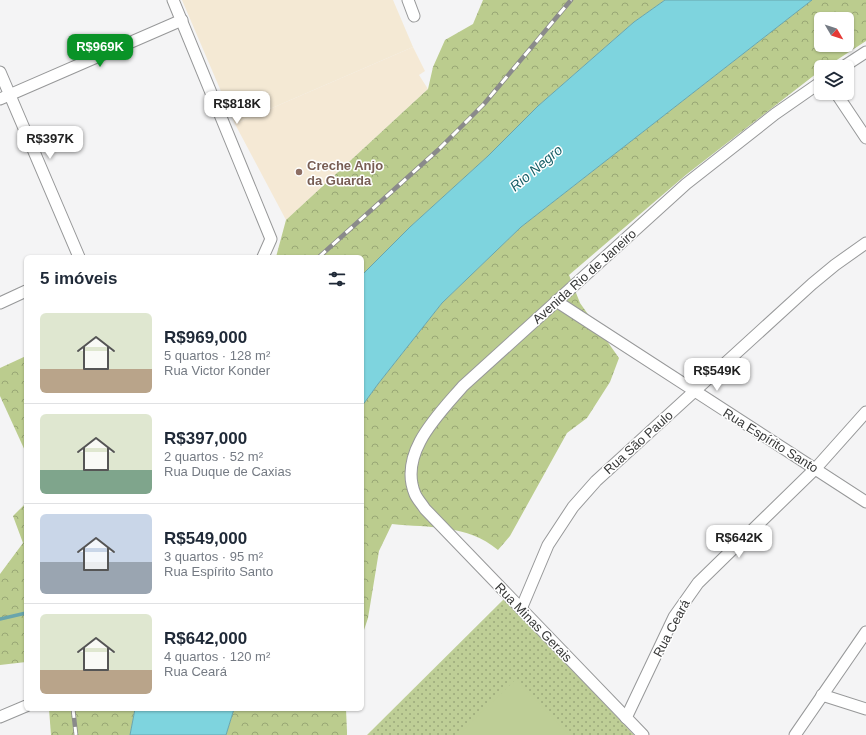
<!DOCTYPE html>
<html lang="pt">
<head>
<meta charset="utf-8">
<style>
	body { margin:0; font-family:Helvetica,sans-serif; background:#f2f2f3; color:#1f2937; height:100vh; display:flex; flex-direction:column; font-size:15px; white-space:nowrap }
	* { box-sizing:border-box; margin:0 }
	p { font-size:13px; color:#747a83 }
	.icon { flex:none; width:22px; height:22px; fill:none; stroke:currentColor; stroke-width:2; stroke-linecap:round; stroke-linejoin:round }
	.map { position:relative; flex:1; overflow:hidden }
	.panel { position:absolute; left:24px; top:255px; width:340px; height:456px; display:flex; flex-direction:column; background:#fff; border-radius:6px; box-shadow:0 1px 3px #0004 }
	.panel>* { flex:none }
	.needle { width:26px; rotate:129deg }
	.fabs { position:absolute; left:814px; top:12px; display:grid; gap:8px }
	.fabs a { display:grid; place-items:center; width:40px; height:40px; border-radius:6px; background:#fff; box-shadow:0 1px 3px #0004; font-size:20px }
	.price { position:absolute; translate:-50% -34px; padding:0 9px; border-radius:8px; background:#fff; color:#222; font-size:13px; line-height:26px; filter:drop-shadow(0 1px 2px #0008) }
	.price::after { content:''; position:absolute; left:50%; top:24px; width:12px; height:9px; margin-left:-6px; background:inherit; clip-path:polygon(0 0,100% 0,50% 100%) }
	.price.current { background:#099327; color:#fff }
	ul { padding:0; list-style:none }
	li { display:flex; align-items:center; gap:12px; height:100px; padding:0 16px }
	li+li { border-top:1px solid #e0e1e3 }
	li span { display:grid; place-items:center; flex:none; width:112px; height:80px; border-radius:6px; color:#555 }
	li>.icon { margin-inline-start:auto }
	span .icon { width:48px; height:48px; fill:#fffc; stroke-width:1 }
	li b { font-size:17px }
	h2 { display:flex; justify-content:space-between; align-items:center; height:48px; padding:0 16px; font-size:17px }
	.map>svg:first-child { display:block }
	.education { fill:#f5e9d5 }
	.medical { fill:#f4e9d4 }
	.grass { fill:url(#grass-dots) }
	.forest { fill:url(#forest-crowns); fill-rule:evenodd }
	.pitch { fill:#bece96 }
	.water { fill:#7ed4de; stroke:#69a5ac }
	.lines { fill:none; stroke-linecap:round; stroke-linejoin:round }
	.stream { stroke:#69a5ac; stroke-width:3.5 }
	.minor-casing { stroke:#979899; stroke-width:13 }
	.minor { stroke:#fff; stroke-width:11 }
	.rail-casing { stroke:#8a8a8b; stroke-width:4.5 }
	.rail { stroke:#fff; stroke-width:3; stroke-dasharray:9; stroke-linecap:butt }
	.education-dot { fill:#8d6e63; stroke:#fff; stroke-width:1.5 }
	.labels { text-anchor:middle; stroke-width:3; stroke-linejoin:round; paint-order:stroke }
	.education-label { font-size:13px; font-weight:bold; fill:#785e54; stroke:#fff; text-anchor:start }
	.street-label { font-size:13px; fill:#373838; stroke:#fff }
	.water-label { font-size:14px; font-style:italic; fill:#165e66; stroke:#fff }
</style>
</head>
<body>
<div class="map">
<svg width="866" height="735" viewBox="0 0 866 735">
	<defs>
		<pattern id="grass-dots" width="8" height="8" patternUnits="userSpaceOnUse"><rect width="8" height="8" fill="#bece96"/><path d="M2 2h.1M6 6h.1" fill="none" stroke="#9ba87b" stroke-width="1.8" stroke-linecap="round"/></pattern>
		<pattern id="forest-crowns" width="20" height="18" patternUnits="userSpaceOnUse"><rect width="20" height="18" fill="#bbcc8e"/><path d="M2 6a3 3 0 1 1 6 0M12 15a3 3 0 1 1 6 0" fill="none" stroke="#99a775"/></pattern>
	</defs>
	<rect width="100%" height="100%" fill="#f4f4f5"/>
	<path class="education" d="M 413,47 L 425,71 L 419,75 L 428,89 L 286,220 L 235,124 Z"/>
	<path class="medical" d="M 182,0 L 393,0 L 413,47 L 235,124 Z"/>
	<path class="grass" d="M 505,598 L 634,735 L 367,735 Z"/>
	<g class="forest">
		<path d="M 483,0 L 665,0 L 634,22 L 538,106 L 488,156 L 410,227 L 362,275 L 362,257 L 276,257 L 286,220 L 428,89 L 433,67 L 445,40 L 473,24 Z"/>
		<path d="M 812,0 L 866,0 L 866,41 L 826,67 L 821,67 L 821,70 L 687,174 L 569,275 L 580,303 L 619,358 L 610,382 L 587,418 L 567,433 L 510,536 L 498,550 C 467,524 430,528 392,524 L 379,551 L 368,618 L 362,636 L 362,406 L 378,384 L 442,303 L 521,227 ZM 821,19 L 847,19 L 847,45 L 821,45 Z"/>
		<path d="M 26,356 L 26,453 L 0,396 L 0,368 Z"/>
		<path d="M 26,503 L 26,662 L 0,665 L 0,574 L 23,543 L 13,516 Z"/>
		<path d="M 49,709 L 135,709 L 130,735 L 51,735 Z"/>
		<path d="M 234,709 L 346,709 L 347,732 L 347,735 L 226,735 Z"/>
	</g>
	<path class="pitch" d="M 516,679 L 569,735 L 458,735 Z"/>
	<g class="water">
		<path d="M 665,0 L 812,0 L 521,227 L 442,303 L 378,384 L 362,406 L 362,275 L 410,227 L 488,156 L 538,106 L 634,22 Z"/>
		<path d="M 135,709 L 234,709 L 226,735 L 130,735 Z"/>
	</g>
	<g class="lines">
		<path class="stream" d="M 0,619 L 26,613"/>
		<g class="minor-casing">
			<g id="minor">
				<path d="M 173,0 L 271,239 L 263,257"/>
				<path d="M 408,0 L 414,16"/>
				<path d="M 843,67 L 866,52"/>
				<path d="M 0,72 L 79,257"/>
				<path d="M 836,93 L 866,138"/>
				<path d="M 0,99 L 182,20"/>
				<path d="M 556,301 L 866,502"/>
				<path d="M 0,303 L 26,291"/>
				<path d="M 521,609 L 548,545 L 573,507 L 596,481 L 812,284 L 835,265 L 866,243"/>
				<path d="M 822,695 L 866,709"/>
				<path d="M 0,717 L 26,706"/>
				<path d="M 626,718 L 674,617 L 698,583 L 816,468 L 866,412"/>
				<path d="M 643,735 L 425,509 C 422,504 417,499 415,494 C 398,453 439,414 463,386 L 686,184 L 775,114 L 821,82"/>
				<path d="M 795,735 L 866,632"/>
			</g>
		</g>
		<use href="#minor" class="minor"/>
		<g class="rail-casing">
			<g id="rail">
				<path d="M 319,257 L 438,150 L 484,104 L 571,0"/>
				<path d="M 73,709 L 76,735"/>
			</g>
		</g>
		<use href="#rail" class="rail"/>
	</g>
	<circle class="education-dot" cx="299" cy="172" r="4"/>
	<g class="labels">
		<g class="education-label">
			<text x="307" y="170">Creche Anjo<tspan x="307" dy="15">da Guarda</tspan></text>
		</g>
		<g class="street-label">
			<text transform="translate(584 276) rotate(-42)" y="5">Avenida Rio de Janeiro</text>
			<text transform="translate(771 440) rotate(32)" y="5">Rua Espírito Santo</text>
			<text transform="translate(638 442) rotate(-42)" y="5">Rua São Paulo</text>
			<text transform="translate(534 622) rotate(46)" y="5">Rua Minas Gerais</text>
			<text transform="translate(671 628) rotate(-62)" y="5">Rua Ceará</text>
		</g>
		<g class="water-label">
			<text transform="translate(536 168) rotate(-40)" y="5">Rio Negro</text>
		</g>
	</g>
</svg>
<div class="fabs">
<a><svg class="needle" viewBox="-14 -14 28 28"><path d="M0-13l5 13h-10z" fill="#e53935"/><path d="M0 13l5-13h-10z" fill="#747a83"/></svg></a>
<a><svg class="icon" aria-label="layers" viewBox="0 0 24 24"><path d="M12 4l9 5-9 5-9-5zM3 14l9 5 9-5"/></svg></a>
</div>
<b class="price current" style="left:100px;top:68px">R$969K</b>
<b class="price" style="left:237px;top:125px">R$818K</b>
<b class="price" style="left:50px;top:160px">R$397K</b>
<b class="price" style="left:717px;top:392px">R$549K</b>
<b class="price" style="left:739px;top:559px">R$642K</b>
<section class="panel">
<h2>5 imóveis<svg class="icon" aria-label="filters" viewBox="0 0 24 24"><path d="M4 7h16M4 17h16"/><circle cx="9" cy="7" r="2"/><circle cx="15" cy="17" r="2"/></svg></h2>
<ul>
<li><span style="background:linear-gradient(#dfe7d0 70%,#b9a48a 0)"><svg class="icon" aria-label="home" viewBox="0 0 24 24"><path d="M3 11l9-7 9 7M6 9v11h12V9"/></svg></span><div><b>R$969,000</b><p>5 quartos · 128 m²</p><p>Rua Victor Konder</p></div></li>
<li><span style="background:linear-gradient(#dfe7d0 70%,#7fa58c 0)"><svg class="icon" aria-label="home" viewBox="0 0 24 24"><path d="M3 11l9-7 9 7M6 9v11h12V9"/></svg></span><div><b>R$397,000</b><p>2 quartos · 52 m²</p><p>Rua Duque de Caxias</p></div></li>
<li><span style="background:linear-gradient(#c9d6e8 60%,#9aa5b1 0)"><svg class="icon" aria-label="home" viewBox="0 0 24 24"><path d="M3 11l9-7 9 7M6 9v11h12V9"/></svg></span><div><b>R$549,000</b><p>3 quartos · 95 m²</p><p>Rua Espírito Santo</p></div></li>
<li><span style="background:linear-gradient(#dfe7d0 70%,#b9a48a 0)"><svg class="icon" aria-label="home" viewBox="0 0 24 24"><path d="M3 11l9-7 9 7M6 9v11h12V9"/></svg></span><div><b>R$642,000</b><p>4 quartos · 120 m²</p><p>Rua Ceará</p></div></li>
</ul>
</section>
</div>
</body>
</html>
